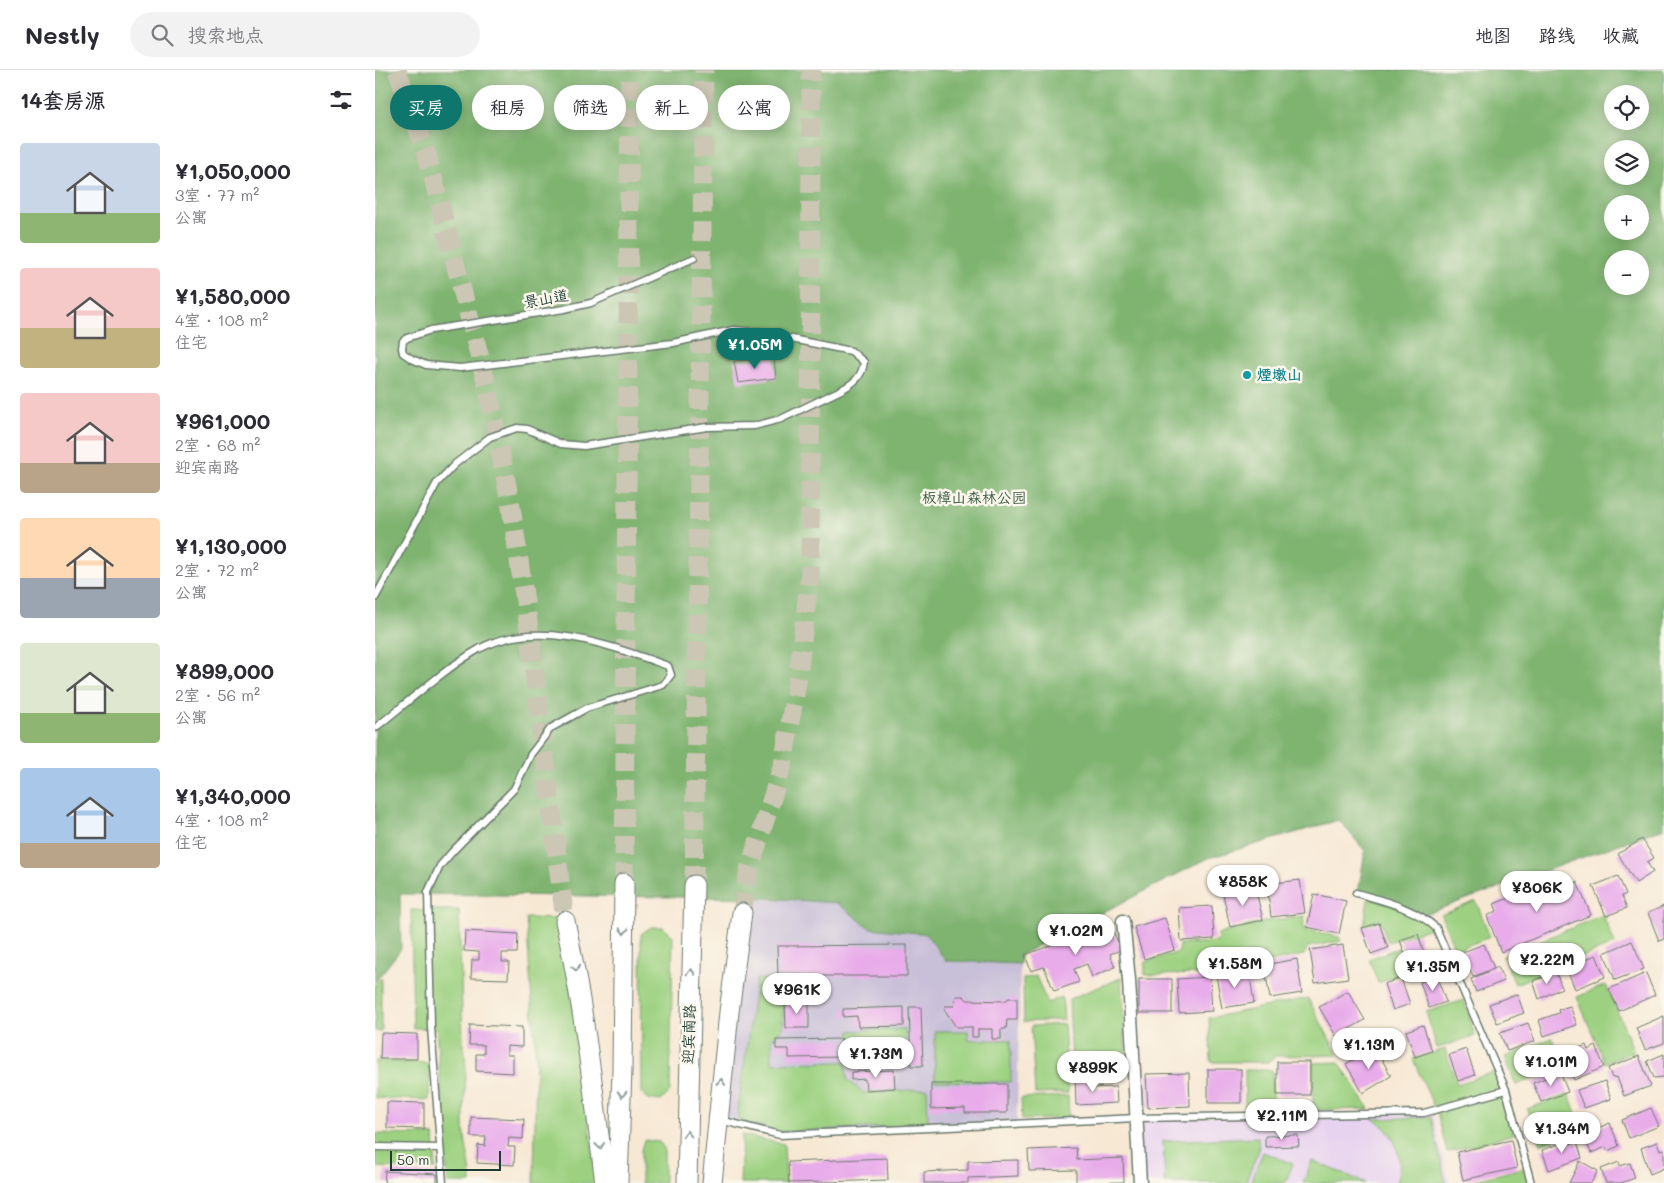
<!DOCTYPE html>
<html lang="zh">
<head>
<meta charset="utf-8">
<style>
	body { margin:0; font-family:Mali,"LXGW WenKai TC",sans-serif; background:#f2f2f3; color:#2b2b33; height:100vh; display:flex; flex-direction:column; font-size:19px; white-space:nowrap }
	* { box-sizing:border-box; margin:0 }
	p { font-size:16px; color:#7c7c81 }
	.icon { flex:none; width:28px; height:28px; fill:none; stroke:currentColor; stroke-width:2; stroke-linecap:round; stroke-linejoin:round }
	.map { position:relative; flex:1; overflow:hidden }
	.details { display:flex; flex-direction:column; background:#fff; width:375px }
	.details>* { flex:none }
	.hud { position:absolute; left:15px; top:15px; width:475px; height:45px; display:flex; gap:10px }
	.tools { position:absolute; left:1229px; top:15px; display:grid; gap:10px }
	.tools a { display:grid; place-items:center; width:45px; height:45px; border-radius:50%; background:#fff; box-shadow:0 2px 12px #0003; font-size:25px }
	.scale { position:absolute; left:15px; bottom:12px; width:111px; box-sizing:border-box; padding-left:5px; border:2px solid #1f3d34; border-top:0; font-size:14px; line-height:18px; white-space:nowrap; color:#1f3d34; -webkit-text-stroke:4px #fbf7ec; paint-order:stroke }
	.price { position:absolute; translate:-50% -42px; padding:0 11px; border-radius:18px; background:#fff; color:#222; font-size:16px; line-height:32px; filter:drop-shadow(0 1px 2px #0008) }
	.price::after { content:''; position:absolute; left:50%; top:30px; width:15px; height:11px; margin-left:-8px; background:inherit; clip-path:polygon(0 0,100% 0,50% 100%) }
	.price.selected { background:#0f766e; color:#fff }
	ul { padding:0; list-style:none }
	li { display:flex; align-items:center; gap:15px; height:125px; padding:0 20px }
	li span { display:grid; place-items:center; flex:none; width:140px; height:100px; border-radius:5px; color:#555 }
	li>.icon { margin-inline-start:auto }
	span .icon { width:60px; height:60px; fill:#fffc; stroke-width:1 }
	li b { font-size:21px }
	h2 { display:flex; justify-content:space-between; align-items:center; height:60px; padding:0 20px; font-size:21px }
	.pill { padding:0 18px; border-radius:22px; background:#fff; box-shadow:0 2px 12px #0003; font-size:18px; line-height:45px }
	.pill.selected { background:#0f766e; color:#fff }
	header { display:flex; align-items:center; gap:30px; box-sizing:border-box; height:70px; padding:0 25px; background:#fff; border-bottom:1px solid #e1e1e2 }
	header strong { font-size:24px }
	nav { display:flex; gap:28px; margin-inline-start:auto; font-size:18px }
	.search { width:350px; height:45px; background:#f2f2f3; display:flex; align-items:center; gap:12px; box-sizing:border-box; padding:0 18px; border-radius:28px; color:#7c7c81; font-size:19px }
	main { display:flex; flex:1; min-height:0 }
	.map>svg:first-child { display:block }
	.built { fill:#e7d2ef }
	.industrial { fill:#c8bfd8 }
	.green { fill:#9dd181; stroke:#5e875a }
	.forest { fill:#7eb36f; stroke:#4e7852; fill-rule:evenodd }
	.building { fill:#e8acea }
	.lines { fill:none; stroke-linecap:round; stroke-linejoin:round }
	.primary-tunnel { stroke:#ccc6b4; stroke-width:19; stroke-dasharray:19 9; stroke-linecap:butt }
	.lane-casing { stroke:#6b796c; stroke-width:9 }
	.street-casing { stroke:#6b796c; stroke-width:15 }
	.primary-casing { stroke:#6b796c; stroke-width:21 }
	.lane { stroke:#fff; stroke-width:6 }
	.street { stroke:#fff; stroke-width:12 }
	.primary { stroke:#fff; stroke-width:19 }
	.oneway { stroke:#8f9e9a }
	.culture-dot { fill:#0f9aa8; stroke:#fbf7ec; stroke-width:2 }
	.labels { text-anchor:middle; stroke-width:5; stroke-linejoin:round; paint-order:stroke }
	.street-label { font-size:15px; fill:#1f3d34; stroke:#fbf7ec }
	.culture-label { font-size:15px; font-weight:bold; fill:#0d838f; stroke:#fbf7ec; text-anchor:start }
	.park-label { font-size:15px; fill:#385b43; stroke:#fbf7ec }
</style>
</head>
<body>
<header>
<strong>Nestly</strong>
<div class="search"><svg class="icon" aria-label="search" viewBox="0 0 24 24"><circle cx="10" cy="10" r="6"/><path d="M15 15l6 6"/></svg>搜索地点</div>
<nav><a>地图</a><a>路线</a><a>收藏</a></nav>
</header>
<main>
<section class="details">
<h2>14套房源<svg class="icon" aria-label="filters" viewBox="0 0 24 24"><path d="M4 7h16M4 17h16"/><circle cx="9" cy="7" r="2"/><circle cx="15" cy="17" r="2"/></svg></h2>
<ul>
<li><span style="background:linear-gradient(#c9d6e8 70%,#8fb573 0)"><svg class="icon" aria-label="home" viewBox="0 0 24 24"><path d="M3 11l9-7 9 7M6 9v11h12V9"/></svg></span><div><b>¥1,050,000</b><p>3室 · 77 m²</p><p>公寓</p></div></li>
<li><span style="background:linear-gradient(#f6c9c9 60%,#c2b280 0)"><svg class="icon" aria-label="home" viewBox="0 0 24 24"><path d="M3 11l9-7 9 7M6 9v11h12V9"/></svg></span><div><b>¥1,580,000</b><p>4室 · 108 m²</p><p>住宅</p></div></li>
<li><span style="background:linear-gradient(#f6c9c9 70%,#b9a48a 0)"><svg class="icon" aria-label="home" viewBox="0 0 24 24"><path d="M3 11l9-7 9 7M6 9v11h12V9"/></svg></span><div><b>¥961,000</b><p>2室 · 68 m²</p><p>迎宾南路</p></div></li>
<li><span style="background:linear-gradient(#ffd9b3 60%,#9aa5b1 0)"><svg class="icon" aria-label="home" viewBox="0 0 24 24"><path d="M3 11l9-7 9 7M6 9v11h12V9"/></svg></span><div><b>¥1,130,000</b><p>2室 · 72 m²</p><p>公寓</p></div></li>
<li><span style="background:linear-gradient(#dfe7d0 70%,#8fb573 0)"><svg class="icon" aria-label="home" viewBox="0 0 24 24"><path d="M3 11l9-7 9 7M6 9v11h12V9"/></svg></span><div><b>¥899,000</b><p>2室 · 56 m²</p><p>公寓</p></div></li>
<li><span style="background:linear-gradient(#a9c7e8 75%,#b9a48a 0)"><svg class="icon" aria-label="home" viewBox="0 0 24 24"><path d="M3 11l9-7 9 7M6 9v11h12V9"/></svg></span><div><b>¥1,340,000</b><p>4室 · 108 m²</p><p>住宅</p></div></li>
</ul>
</section>
<div class="map">
<svg width="1289" height="1113" viewBox="0 0 1289 1113">
	<rect width="100%" height="100%" fill="#fbf7ec"/>
	<filter id="ink" filterUnits="userSpaceOnUse"><feTurbulence type="fractalNoise" baseFrequency=".02" numOctaves="2"/><feDisplacementMap in="SourceGraphic" scale="10" xChannelSelector="R" yChannelSelector="G"/><feConvolveMatrix kernelMatrix="1 2 1 2 8 2 1 2 1" color-interpolation-filters="sRGB"/></filter>
	<filter id="wash" filterUnits="userSpaceOnUse"><feTurbulence type="fractalNoise" baseFrequency=".0096" numOctaves="4" result="noise"/><feDisplacementMap in="SourceGraphic" scale="20" xChannelSelector="R" yChannelSelector="G"/><feGaussianBlur stdDeviation="1.12" result="paint"/><feColorMatrix in="noise" values="0 0 0 0 0 0 0 0 0 0 0 0 0 0 0 0 0 1.4 0 .05"/><feComposite in="paint" operator="in"/></filter>
	<g filter="url(#wash)">
		<rect width="100%" height="100%" fill="#f7e8d4"/>
		<path class="built" d="M 1057,1041 L 1075,1113 L 766,1113 L 762,1049 Z"/>
		<path class="industrial" d="M 370,828 L 462,833 L 495,858 L 551,865 L 571,892 L 645,894 L 642,1054 L 405,1065 L 342,1050 Z"/>
		<g class="green">
			<path d="M 993,829 C 1013,833 1043,840 1056,858 L 1013,872 L 1005,850 L 989,856 Z"/>
			<path d="M 1101,831 L 1115,867 L 1080,880 L 1066,845 Z"/>
			<path d="M 36,840 L 84,840 L 88,973 C 95,1004 86,1035 90,1067 C 92,1085 96,1093 96,1113 L 73,1113 L 61,958 L 38,958 Z"/>
			<path d="M 1228,845 L 1240,874 L 1140,914 L 1128,886 Z"/>
			<path d="M 930,846 L 928,859 L 964,867 L 966,871 L 933,877 L 929,885 L 835,904 L 770,905 L 770,892 L 804,882 L 805,874 L 842,872 L 843,864 L 893,851 Z"/>
			<path d="M 151,848 L 186,849 L 222,1113 L 159,1113 L 161,988 Z"/>
			<path d="M 276,857 L 288,857 L 298,866 L 295,1022 L 286,1031 L 273,1029 L 267,1023 L 266,864 Z"/>
			<path d="M 1023,878 L 1032,902 L 1003,913 L 994,889 Z"/>
			<path d="M 661,906 L 672,933 L 687,927 L 689,950 L 649,952 L 648,909 Z"/>
			<path d="M 6,908 L 6,961 L 0,961 L 0,914 Z"/>
			<path d="M 746,908 L 751,991 L 697,994 L 694,929 Z"/>
			<path d="M 381,909 L 408,910 L 408,958 L 397,968 L 397,993 L 471,992 L 472,1009 L 488,1023 L 552,1019 L 553,1055 L 406,1062 L 365,1051 L 363,1041 Z"/>
			<path d="M 1231,915 L 1259,981 L 1230,993 L 1202,927 Z"/>
			<path d="M 933,928 L 963,985 L 900,986 L 893,992 L 836,992 L 834,948 Z"/>
			<path d="M 1089,930 L 1100,966 L 1062,978 L 1051,942 Z"/>
			<path d="M 689,954 L 693,1023 L 660,1024 L 656,956 Z"/>
			<path d="M 530,959 L 531,996 L 476,998 L 475,961 Z"/>
			<path d="M 560,961 L 593,961 L 593,970 L 636,970 L 636,1012 L 560,1011 Z"/>
			<path d="M 1177,968 L 1188,997 L 1141,1015 L 1130,987 Z"/>
			<path d="M 1070,979 L 1082,1014 L 1119,1002 L 1127,1019 L 1059,1037 L 1038,989 Z"/>
			<path d="M 0,991 L 55,993 L 54,1030 L 0,1028 Z"/>
			<path d="M 964,992 L 994,1039 L 938,1040 L 938,993 Z"/>
			<rect x="870" y="1000" width="27" height="40"/>
			<path d="M 1194,1024 L 1207,1059 L 1165,1074 L 1152,1039 Z"/>
			<path d="M 1129,1025 L 1139,1064 L 1072,1082 L 1062,1042 Z"/>
			<path d="M 693,1026 L 694,1048 L 647,1050 L 646,1028 Z"/>
			<path d="M 1056,1047 L 1071,1113 L 1022,1113 C 1029,1088 1021,1062 998,1049 Z"/>
			<path d="M 0,1064 L 59,1065 L 61,1099 L 0,1097 Z"/>
			<path d="M 367,1065 L 409,1074 L 411,1113 L 365,1113 Z"/>
			<path d="M 883,1067 L 884,1080 L 870,1113 L 790,1113 L 788,1071 Z"/>
			<path d="M 269,1070 L 284,1072 L 289,1078 L 289,1113 L 266,1113 L 266,1080 Z"/>
			<path d="M 888,1082 L 918,1094 L 910,1113 L 875,1113 Z"/>
			<path d="M 937,1091 L 938,1091 L 991,1113 L 928,1113 Z"/>
			<path d="M 1148,1098 L 1152,1113 L 1089,1113 Z"/>
		</g>
		<path class="forest" d="M 0,0 L 1289,0 L 1289,758 L 1045,846 L 983,823 L 990,781 L 964,750 L 834,788 L 645,885 L 645,894 L 571,891 L 551,864 L 495,858 L 462,833 L 390,828 L 25,824 L 26,879 L 0,912 ZM 1238,24 L 1265,24 L 1265,51 L 1238,51 ZM 1238,79 L 1265,79 L 1265,106 L 1238,106 ZM 1238,134 L 1265,134 L 1265,161 L 1238,161 ZM 1238,189 L 1265,189 L 1265,216 L 1238,216 Z"/>
		<g id="blocks">
			<g class="building">
				<path d="M 399,288 L 401,308 L 363,313 L 359,291 Z"/>
				<path d="M 1267,769 L 1279,788 L 1272,792 L 1278,802 L 1261,813 L 1243,784 Z"/>
				<path d="M 1243,806 L 1251,824 L 1247,826 L 1252,838 L 1231,846 L 1218,816 Z"/>
				<path d="M 1184,808 L 1188,817 L 1202,812 L 1216,845 L 1126,882 L 1112,846 L 1122,841 L 1119,834 Z"/>
				<path d="M 925,810 L 930,843 L 896,847 L 892,814 Z"/>
				<path d="M 880,817 L 888,850 L 855,857 L 848,824 Z"/>
				<path d="M 939,824 L 971,831 L 964,864 L 932,857 Z"/>
				<path d="M 837,836 L 839,869 L 806,871 L 804,838 Z"/>
				<path d="M 1289,836 L 1289,869 L 1284,871 L 1273,843 Z"/>
				<path d="M 790,848 L 800,880 L 769,889 L 759,857 Z"/>
				<path d="M 735,853 L 746,880 L 735,884 L 740,897 L 717,907 L 712,894 L 699,899 L 704,912 L 679,921 L 669,897 L 656,901 L 650,885 Z"/>
				<path d="M 1004,853 L 1013,878 L 996,884 L 987,858 Z"/>
				<path d="M 90,861 L 143,864 L 142,883 L 127,883 L 127,892 L 134,892 L 133,909 L 96,908 L 97,890 L 104,890 L 104,882 L 89,881 Z"/>
				<path d="M 1043,864 L 1051,890 L 1034,896 L 1025,870 Z"/>
				<path d="M 1257,871 L 1269,899 L 1240,910 L 1229,883 Z"/>
				<path d="M 1109,874 L 1119,898 L 1098,907 L 1088,882 Z"/>
				<path d="M 532,875 L 532,906 L 403,906 L 402,876 Z"/>
				<path d="M 968,875 L 973,908 L 940,913 L 935,880 Z"/>
				<path d="M 1221,885 L 1230,907 L 1200,919 L 1191,897 Z"/>
				<path d="M 922,889 L 927,923 L 895,928 L 889,895 Z"/>
				<path d="M 1123,897 L 1129,911 L 1101,922 L 1096,909 Z"/>
				<path d="M 874,900 L 879,933 L 847,938 L 841,905 Z"/>
				<path d="M 1181,902 L 1187,918 L 1164,929 L 1158,911 Z"/>
				<path d="M 1271,903 L 1280,925 L 1244,941 L 1234,919 Z"/>
				<path d="M 835,907 L 837,941 L 804,943 L 802,909 Z"/>
				<path d="M 1062,907 L 1071,932 L 1054,938 L 1045,912 Z"/>
				<path d="M 1026,908 L 1035,934 L 1018,940 L 1009,914 Z"/>
				<rect x="764" y="909" width="33" height="34"/>
				<path d="M 973,921 L 990,950 L 961,966 L 944,937 Z"/>
				<path d="M 1142,924 L 1149,943 L 1122,953 L 1114,934 Z"/>
				<path d="M 581,926 L 588,926 L 592,930 L 630,931 L 634,928 L 642,928 L 642,950 L 632,950 L 631,959 L 626,959 L 626,969 L 617,969 L 617,959 L 603,959 L 603,967 L 597,967 L 597,957 L 581,957 L 569,939 L 570,936 L 579,936 Z"/>
				<path d="M 434,932 L 434,958 L 411,958 L 410,933 Z"/>
				<path d="M 1195,936 L 1202,955 L 1169,966 L 1164,950 L 1184,943 L 1183,940 Z"/>
				<path d="M 529,937 L 529,956 L 483,957 L 482,946 L 468,947 L 468,939 Z"/>
				<path d="M 534,937 L 546,937 L 548,996 L 536,996 Z"/>
				<path d="M 1289,946 L 1289,973 L 1270,980 L 1261,958 Z"/>
				<path d="M 1153,953 L 1160,971 L 1132,981 L 1125,963 Z"/>
				<path d="M 95,955 L 147,957 L 147,977 L 132,976 L 132,985 L 138,985 L 138,1003 L 101,1001 L 101,984 L 109,984 L 109,975 L 94,975 Z"/>
				<path d="M 1048,955 L 1057,981 L 1040,987 L 1031,961 Z"/>
				<path d="M 6,963 L 42,964 L 42,989 L 5,989 Z"/>
				<path d="M 467,969 L 467,987 L 414,988 L 414,979 L 401,979 L 401,970 Z"/>
				<path d="M 1211,975 L 1213,980 L 1221,976 L 1229,997 L 1199,1010 L 1191,990 L 1195,988 L 1193,983 Z"/>
				<path d="M 1000,977 L 1016,1006 L 988,1023 L 971,994 Z"/>
				<path d="M 1091,979 L 1100,1005 L 1083,1011 L 1074,985 Z"/>
				<path d="M 1289,984 L 1289,1007 L 1279,1008 L 1272,991 Z"/>
				<path d="M 1264,986 L 1276,1016 L 1249,1026 L 1242,1007 L 1237,1008 L 1233,998 Z"/>
				<rect x="902" y="992" width="33" height="33"/>
				<rect x="833" y="999" width="33" height="34"/>
				<path d="M 519,1000 L 520,1018 L 491,1020 L 490,1009 L 476,1010 L 476,1002 Z"/>
				<path d="M 1185,1002 L 1193,1022 L 1166,1032 L 1158,1013 Z"/>
				<path d="M 814,1003 L 815,1036 L 773,1038 L 771,1004 Z"/>
				<path d="M 700,1007 L 716,1007 L 717,1018 L 741,1017 L 742,1033 L 701,1035 Z"/>
				<path d="M 1230,1011 L 1236,1029 L 1209,1038 L 1202,1020 Z"/>
				<path d="M 556,1014 L 632,1014 L 632,1043 L 590,1043 L 590,1038 L 556,1039 Z"/>
				<path d="M 12,1032 L 49,1033 L 49,1059 L 12,1058 Z"/>
				<path d="M 1276,1038 L 1284,1056 L 1254,1068 L 1247,1050 Z"/>
				<path d="M 96,1047 L 149,1049 L 148,1069 L 134,1068 L 133,1077 L 140,1077 L 139,1095 L 102,1093 L 103,1075 L 110,1076 L 111,1067 L 96,1067 Z"/>
				<path d="M 1235,1053 L 1244,1076 L 1232,1081 L 1231,1077 L 1216,1083 L 1208,1064 Z"/>
				<path d="M 923,1065 L 924,1076 L 890,1077 L 890,1066 Z"/>
				<path d="M 1136,1070 L 1142,1098 L 1088,1110 L 1082,1082 Z"/>
				<path d="M 1194,1070 L 1195,1074 L 1202,1072 L 1207,1088 L 1174,1100 L 1167,1080 Z"/>
				<path d="M 1282,1072 L 1285,1080 L 1289,1079 L 1289,1098 L 1275,1104 L 1266,1078 Z"/>
				<path d="M 701,1078 L 702,1090 L 748,1088 L 749,1112 L 701,1113 L 701,1100 L 654,1101 L 653,1080 Z"/>
				<path d="M 512,1088 L 513,1110 L 414,1113 L 413,1092 Z"/>
				<path d="M 643,1090 L 643,1106 L 593,1108 L 593,1113 L 549,1113 L 549,1102 L 593,1100 L 593,1091 Z"/>
				<path d="M 1205,1091 L 1223,1101 L 1216,1113 L 1194,1113 Z"/>
				<path d="M 1244,1092 L 1245,1096 L 1255,1093 L 1260,1108 L 1246,1113 L 1231,1113 L 1226,1099 Z"/>
				<path d="M 10,1101 L 62,1104 L 62,1113 L 9,1113 Z"/>
			</g>
		</g>
	</g>
	<g filter="url(#ink)">
		<use href="#blocks" fill-opacity="0" stroke="#6b796c" stroke-width="1"/>
		<g class="lines">
			<g class="primary-tunnel">
				<path d="M 22,0 L 52,85 L 113,319 L 136,437 L 154,558 L 190,851"/>
				<path d="M 249,813 L 255,0"/>
				<path d="M 319,815 L 329,0"/>
				<path d="M 367,843 L 374,800 L 408,694 L 423,606 L 435,504 L 436,0"/>
			</g>
			<g class="lane-casing">
				<g id="lane">
					<path d="M 0,528 L 62,413 L 80,394 L 115,367 L 142,358 L 152,359 L 186,374 L 209,376 L 332,357 L 379,356 L 406,349 L 466,320 C 479,313 487,307 489,292 L 476,281 L 382,262 L 358,260 L 298,273 L 85,298 L 51,295 L 37,289 L 28,283 L 27,278 L 28,271 L 32,268 L 56,260 L 189,239 L 216,233 L 319,188"/>
					<path d="M 0,658 C 32,633 69,599 104,579 C 163,547 236,576 293,596 L 296,605 L 288,615 L 212,638 L 176,658 L 156,684 L 139,719 L 77,782 L 65,796 L 53,822 L 56,957 L 68,1113"/>
					<path d="M 981,823 C 1009,831 1040,838 1061,858 L 1131,1020 L 1156,1113"/>
					<path d="M 345,1050 L 405,1065 L 762,1048 L 1049,1043 L 1131,1020"/>
					<path d="M 0,1077 L 65,1078"/>
				</g>
			</g>
			<g class="street-casing">
				<path id="street" d="M 748,851 L 754,910 L 765,1113"/>
			</g>
			<g class="primary-casing">
				<g id="primary">
					<path d="M 190,851 C 209,937 219,1025 230,1113"/>
					<path d="M 243,1113 L 247,1000 L 249,813"/>
					<path d="M 312,1113 L 319,815"/>
					<path d="M 337,1113 L 354,942 L 367,843"/>
				</g>
			</g>
			<use href="#lane" class="lane"/>
			<use href="#street" class="street"/>
			<use href="#primary" class="primary"/>
		</g>
		<defs><path id="oneway-chevron" d="M-2-3.5L2.5 0L-2 3.5" fill="none" stroke-width="1.6" stroke-linecap="round" stroke-linejoin="round" transform="scale(1.25)"/></defs>
		<g class="oneway">
			<use href="#oneway-chevron" transform="translate(249 861) rotate(91)"/>
			<use href="#oneway-chevron" transform="translate(201 898) rotate(78)"/>
			<use href="#oneway-chevron" transform="translate(316 902) rotate(-88)"/>
			<use href="#oneway-chevron" transform="translate(346 1012) rotate(-84)"/>
			<use href="#oneway-chevron" transform="translate(247 1024) rotate(92)"/>
			<use href="#oneway-chevron" transform="translate(312 1064) rotate(-90)"/>
			<use href="#oneway-chevron" transform="translate(225 1076) rotate(83)"/>
		</g>
	</g>
	<circle class="culture-dot" cx="872" cy="305" r="5"/>
	<g class="labels">
		<g class="street-label">
			<text transform="translate(171 229) rotate(-10)" y="5">景山道</text>
			<text transform="translate(314 964) rotate(-88)" y="5">迎宾南路</text>
		</g>
		<g class="culture-label">
			<text x="882" y="310">煙墩山</text>
		</g>
		<g class="park-label">
			<text x="599" y="433">板樟山森林公园</text>
		</g>
	</g>
</svg>
<div class="tools">
<a><svg class="icon" aria-label="locate" viewBox="0 0 24 24"><circle cx="12" cy="12" r="6"/><path d="M12 2v4M12 18v4M2 12h4M18 12h4"/></svg></a>
<a><svg class="icon" aria-label="layers" viewBox="0 0 24 24"><path d="M12 4l9 5-9 5-9-5zM3 14l9 5 9-5"/></svg></a>
<a>+</a>
<a>−</a>
</div>
<div class="scale">50 m</div>
<b class="price selected" style="left:380px;top:300px">¥1.05M</b>
<b class="price" style="left:868px;top:837px">¥858K</b>
<b class="price" style="left:1162px;top:843px">¥806K</b>
<b class="price" style="left:701px;top:886px">¥1.02M</b>
<b class="price" style="left:1172px;top:915px">¥2.22M</b>
<b class="price" style="left:860px;top:919px">¥1.58M</b>
<b class="price" style="left:1058px;top:922px">¥1.35M</b>
<b class="price" style="left:422px;top:945px">¥961K</b>
<b class="price" style="left:994px;top:1000px">¥1.13M</b>
<b class="price" style="left:501px;top:1009px">¥1.73M</b>
<b class="price" style="left:1176px;top:1017px">¥1.01M</b>
<b class="price" style="left:718px;top:1023px">¥899K</b>
<b class="price" style="left:907px;top:1071px">¥2.11M</b>
<b class="price" style="left:1187px;top:1084px">¥1.34M</b>
<div class="hud">
<a class="pill selected">买房</a>
<a class="pill">租房</a>
<a class="pill">筛选</a>
<a class="pill">新上</a>
<a class="pill">公寓</a>
</div>
</div>
</main>
</body>
</html>
